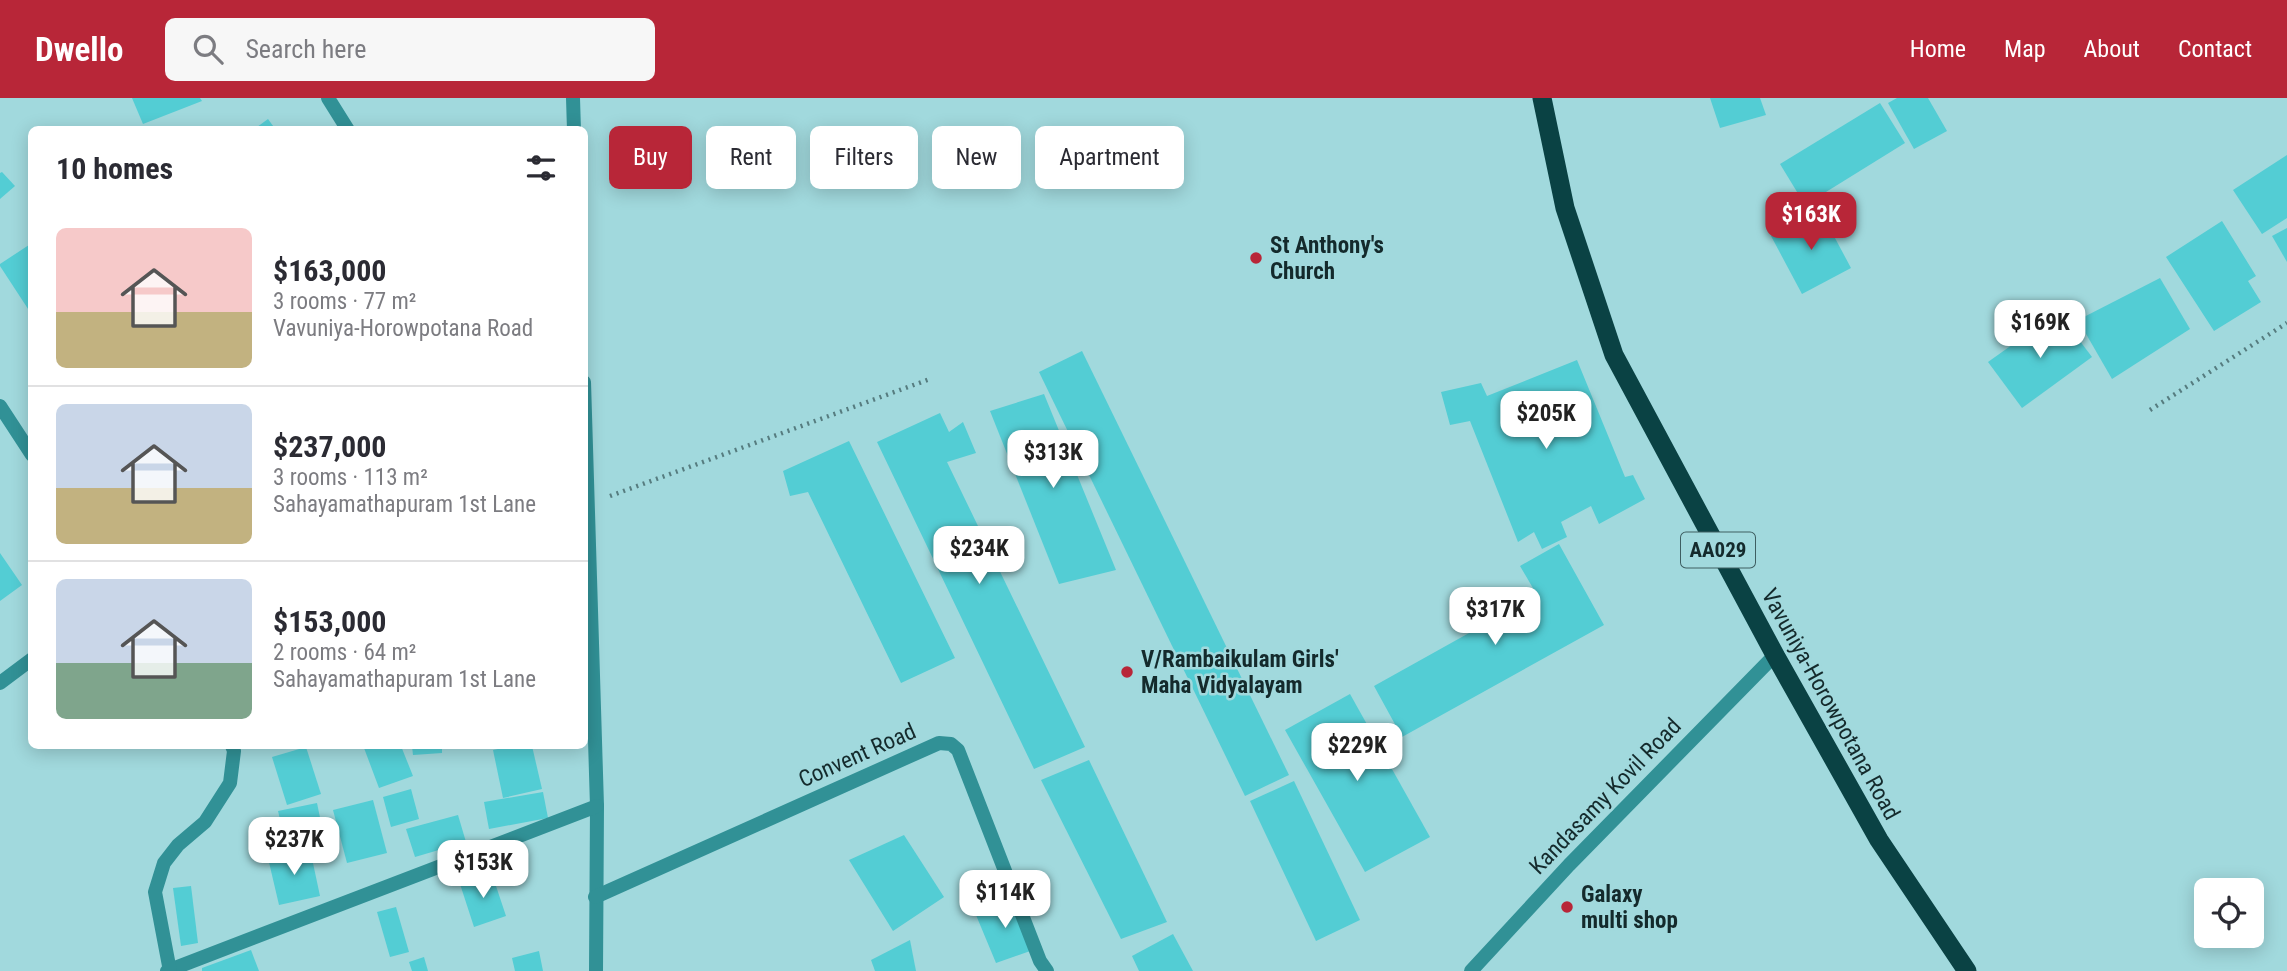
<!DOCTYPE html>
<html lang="en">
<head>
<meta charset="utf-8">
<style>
	body { margin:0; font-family:"Roboto Condensed",sans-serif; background:#f7f7f7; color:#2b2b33; height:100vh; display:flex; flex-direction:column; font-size:26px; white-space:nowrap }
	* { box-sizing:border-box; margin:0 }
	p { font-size:23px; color:#7c7c81 }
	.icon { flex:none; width:38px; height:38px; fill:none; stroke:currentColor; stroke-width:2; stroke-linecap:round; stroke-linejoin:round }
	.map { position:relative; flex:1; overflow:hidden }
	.panel { position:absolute; left:28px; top:28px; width:560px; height:623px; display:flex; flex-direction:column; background:#fff; border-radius:10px; box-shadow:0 4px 18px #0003 }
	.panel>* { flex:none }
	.top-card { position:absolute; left:609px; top:28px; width:665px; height:63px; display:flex; gap:14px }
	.controls { position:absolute; left:2194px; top:780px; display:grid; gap:14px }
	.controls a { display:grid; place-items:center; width:70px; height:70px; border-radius:10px; background:#fff; box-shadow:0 4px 18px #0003; font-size:35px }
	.price { position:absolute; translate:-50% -60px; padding:0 16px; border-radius:14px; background:#fff; color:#222; font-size:23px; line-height:46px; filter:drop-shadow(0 2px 4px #0008) }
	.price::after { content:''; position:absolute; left:50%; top:42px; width:21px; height:16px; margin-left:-10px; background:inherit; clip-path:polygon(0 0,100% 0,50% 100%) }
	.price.selected { background:#b82638; color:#fff }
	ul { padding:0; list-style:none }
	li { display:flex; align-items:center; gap:21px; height:175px; padding:0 28px }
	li+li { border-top:2px solid #e1e1e2 }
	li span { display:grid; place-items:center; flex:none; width:196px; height:140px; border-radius:10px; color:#555 }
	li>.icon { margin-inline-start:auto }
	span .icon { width:84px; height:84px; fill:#fffc; stroke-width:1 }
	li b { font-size:30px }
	h2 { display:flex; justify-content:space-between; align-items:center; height:84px; padding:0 28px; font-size:30px }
	.pill { padding:0 24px; border-radius:10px; background:#fff; box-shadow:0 4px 18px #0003; font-size:24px; line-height:63px }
	.pill.selected { background:#b82638; color:#fff }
	header { display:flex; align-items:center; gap:42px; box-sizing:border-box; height:98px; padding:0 35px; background:#b82638; color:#fff }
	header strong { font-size:33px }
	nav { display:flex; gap:38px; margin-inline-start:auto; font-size:24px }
	.search { width:490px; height:63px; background:#f7f7f7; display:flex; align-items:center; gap:18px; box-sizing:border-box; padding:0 24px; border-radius:10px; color:#7c7c81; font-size:26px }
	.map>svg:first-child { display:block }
	.building { fill:#53cdd4 }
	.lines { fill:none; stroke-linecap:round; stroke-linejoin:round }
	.path { stroke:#567c7f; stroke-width:4.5; stroke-dasharray:2 5; stroke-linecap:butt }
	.minor { stroke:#319196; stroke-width:14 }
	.trunk { stroke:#0a4244; stroke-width:19 }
	.poi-dot { fill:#b82638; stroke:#a1d9dd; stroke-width:2.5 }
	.labels { text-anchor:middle; stroke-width:5; stroke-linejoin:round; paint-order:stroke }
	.shield { fill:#a1d9dd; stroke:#3e5e61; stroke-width:2 }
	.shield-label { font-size:21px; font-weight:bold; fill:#142a2c }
	.poi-label { font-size:23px; font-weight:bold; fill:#142a2c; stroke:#a1d9dd; text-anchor:start }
	.street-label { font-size:23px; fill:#142a2c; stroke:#a1d9dd }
</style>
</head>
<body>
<header>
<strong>Dwello</strong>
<div class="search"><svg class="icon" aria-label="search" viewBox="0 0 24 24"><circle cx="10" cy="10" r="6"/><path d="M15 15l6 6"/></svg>Search here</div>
<nav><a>Home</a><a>Map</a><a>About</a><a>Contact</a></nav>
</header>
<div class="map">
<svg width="2287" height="873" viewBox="0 0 2287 873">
	<rect width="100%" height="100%" fill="#a1d9dd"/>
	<g class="building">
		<path d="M 132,0 L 200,0 L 202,3 L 143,26 Z"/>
		<path d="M 1710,0 L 1760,0 L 1766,17 L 1720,30 Z"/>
		<path d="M 1897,0 L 1928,0 L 1947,33 L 1914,51 L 1888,5 Z"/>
		<path d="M 1880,5 L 1905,45 L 1805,107 L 1780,66 Z"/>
		<path d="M 268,21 L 276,32 L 253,32 Z"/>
		<path d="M 2287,57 L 2287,120 L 2262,136 L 2233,92 Z"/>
		<path d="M 2,74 L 15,88 L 0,101 L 0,75 Z"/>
		<path d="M 1820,112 L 1851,170 L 1802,196 L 1771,138 Z"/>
		<path d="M 2222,123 L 2256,178 L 2248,183 L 2261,204 L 2214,233 L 2166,159 Z"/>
		<path d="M 2287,130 L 2287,164 L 2272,138 Z"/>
		<path d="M 32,145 L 32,217 L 0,168 L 0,166 Z"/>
		<path d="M 2160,180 L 2190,231 L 2112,281 L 2078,222 Z"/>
		<path d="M 2058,214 L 2092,259 L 2022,310 L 1988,264 Z"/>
		<path d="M 1082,253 L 1289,677 L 1245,698 L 1039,274 Z"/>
		<path d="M 1577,262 L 1625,379 L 1633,377 L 1645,401 L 1599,426 L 1591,408 L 1561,424 L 1567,439 L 1542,451 L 1534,434 L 1518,444 L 1470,323 L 1450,327 L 1441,294 L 1481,285 L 1487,298 Z"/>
		<path d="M 1044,296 L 1116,472 L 1059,486 L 990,313 Z"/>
		<path d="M 940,315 L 949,334 L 963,324 L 976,355 L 947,364 L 1085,649 L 1034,671 L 877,344 Z"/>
		<path d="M 849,343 L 955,560 L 901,585 L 808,394 L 790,398 L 783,373 Z"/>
		<path d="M 1559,446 L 1604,527 L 1402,639 L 1374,588 L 1537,497 L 1520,468 Z"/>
		<path d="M 0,455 L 22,487 L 0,503 Z"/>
		<path d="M 1350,596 L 1430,739 L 1365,774 L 1285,632 Z"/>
		<path d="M 370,648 L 401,648 L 413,678 L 379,690 L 364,650 Z"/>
		<path d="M 412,648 L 442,648 L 442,655 L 413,657 Z"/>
		<path d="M 513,648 L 532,648 L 542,691 L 503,700 L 493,652 Z"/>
		<path d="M 306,649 L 321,696 L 287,707 L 272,659 Z"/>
		<path d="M 1089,662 L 1167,824 L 1121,841 L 1041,682 Z"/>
		<path d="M 1294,683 L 1360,822 L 1316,843 L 1250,703 Z"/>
		<path d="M 411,691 L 419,721 L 391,729 L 383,699 Z"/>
		<path d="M 543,694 L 548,720 L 489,731 L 484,704 Z"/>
		<path d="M 373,702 L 387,755 L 347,765 L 333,712 Z"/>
		<path d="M 317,705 L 323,734 L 285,742 L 278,713 Z"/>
		<path d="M 458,717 L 466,744 L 415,759 L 406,731 Z"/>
		<path d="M 904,737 L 944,799 L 893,833 L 849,762 Z"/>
		<path d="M 310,751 L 320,798 L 279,807 L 268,760 Z"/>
		<path d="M 492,776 L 506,818 L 474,829 L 460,786 Z"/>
		<path d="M 191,788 L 198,845 L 181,848 L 173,790 Z"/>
		<path d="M 1008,795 L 1036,851 L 996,865 L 976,817 Z"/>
		<path d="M 396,809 L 409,854 L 390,859 L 377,814 Z"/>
		<path d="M 1173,836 L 1193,873 L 1139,873 L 1132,858 Z"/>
		<path d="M 910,842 L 916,873 L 875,873 L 871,862 Z"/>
		<path d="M 251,852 L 259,873 L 202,873 L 202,870 Z"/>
		<path d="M 539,853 L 543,873 L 515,873 L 512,860 Z"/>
		<path d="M 424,859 L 428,873 L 412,873 L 409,864 Z"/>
	</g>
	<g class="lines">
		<g class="path">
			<path d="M 2150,312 L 2287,225"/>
			<path d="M 610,398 L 930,281"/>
		</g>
		<g class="minor">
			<path d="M 328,0 L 348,32"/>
			<path d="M 573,0 L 574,32"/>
			<path d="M 584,284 L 597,708 L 596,873"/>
			<path d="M 0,308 L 32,357"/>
			<path d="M 0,585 L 32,561"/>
			<path d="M 595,799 L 939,645 L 951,646 L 958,652 L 1040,863 L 1047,873"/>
			<path d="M 167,873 L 597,708"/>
			<path d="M 170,873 L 155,794 L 164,765 L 178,747 L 205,724 L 230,685 L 234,653 L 232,648"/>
			<path d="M 1471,873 L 1569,767 L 1775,557"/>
		</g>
		<path class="trunk" d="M 1542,0 L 1565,110 L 1614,257 L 1775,557 L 1879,742 L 1967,873"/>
	</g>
	<g class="poi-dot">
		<circle cx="1256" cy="160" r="7"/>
		<circle cx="1127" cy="574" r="7"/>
		<circle cx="1567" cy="809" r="7"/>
	</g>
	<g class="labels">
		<rect class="shield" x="1681" y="434.5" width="74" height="35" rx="5"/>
		<g class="shield-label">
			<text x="1718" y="459">AA029</text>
		</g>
		<g class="poi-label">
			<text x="1270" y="155">St Anthony's<tspan x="1270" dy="26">Church</tspan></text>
			<text x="1141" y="569">V/Rambaikulam Girls'<tspan x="1141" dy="26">Maha Vidyalayam</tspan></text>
			<text x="1581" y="804">Galaxy<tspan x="1581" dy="26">multi shop</tspan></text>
		</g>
		<g class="street-label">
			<text transform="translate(1831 606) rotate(61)" y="8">Vavuniya-Horowpotana Road</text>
			<text transform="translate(857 657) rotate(-24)" y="8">Convent Road</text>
			<text transform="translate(1605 698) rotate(-46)" y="8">Kandasamy Kovil Road</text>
		</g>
	</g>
</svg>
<div class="controls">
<a><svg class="icon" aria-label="locate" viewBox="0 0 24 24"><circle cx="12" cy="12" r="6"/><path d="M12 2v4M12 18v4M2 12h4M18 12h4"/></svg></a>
</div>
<b class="price selected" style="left:1811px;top:154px">$163K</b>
<b class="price" style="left:2040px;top:262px">$169K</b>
<b class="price" style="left:1546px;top:353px">$205K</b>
<b class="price" style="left:1053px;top:392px">$313K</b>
<b class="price" style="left:979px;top:488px">$234K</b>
<b class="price" style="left:1495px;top:549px">$317K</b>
<b class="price" style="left:1357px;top:685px">$229K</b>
<b class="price" style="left:294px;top:779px">$237K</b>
<b class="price" style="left:483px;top:802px">$153K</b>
<b class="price" style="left:1005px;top:832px">$114K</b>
<div class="top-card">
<a class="pill selected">Buy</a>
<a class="pill">Rent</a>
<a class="pill">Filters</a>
<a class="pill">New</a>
<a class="pill">Apartment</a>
</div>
<section class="panel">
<h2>10 homes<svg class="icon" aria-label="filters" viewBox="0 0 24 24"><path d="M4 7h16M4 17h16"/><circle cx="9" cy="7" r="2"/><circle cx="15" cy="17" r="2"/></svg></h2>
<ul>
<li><span style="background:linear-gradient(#f6c9c9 60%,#c2b280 0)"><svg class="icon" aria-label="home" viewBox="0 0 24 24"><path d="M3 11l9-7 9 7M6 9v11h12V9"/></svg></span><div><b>$163,000</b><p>3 rooms · 77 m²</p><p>Vavuniya-Horowpotana Road</p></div></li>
<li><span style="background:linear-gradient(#c9d6e8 60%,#c2b280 0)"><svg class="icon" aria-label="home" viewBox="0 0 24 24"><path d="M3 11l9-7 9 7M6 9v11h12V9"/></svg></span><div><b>$237,000</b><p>3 rooms · 113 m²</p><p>Sahayamathapuram 1st Lane</p></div></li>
<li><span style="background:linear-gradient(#c9d6e8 60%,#7fa58c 0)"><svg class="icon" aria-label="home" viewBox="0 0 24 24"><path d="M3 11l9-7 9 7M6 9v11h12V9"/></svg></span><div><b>$153,000</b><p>2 rooms · 64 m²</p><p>Sahayamathapuram 1st Lane</p></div></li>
</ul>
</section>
</div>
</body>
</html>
